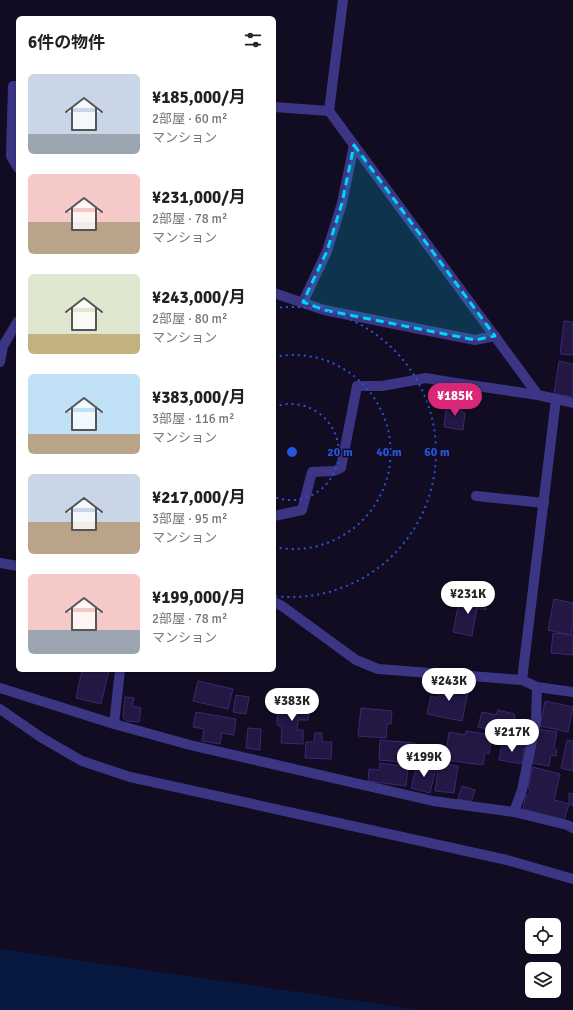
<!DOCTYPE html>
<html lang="ja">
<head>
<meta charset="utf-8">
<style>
	body { margin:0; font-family:Signika,"Noto Sans JP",sans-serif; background:#f2f2f2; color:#222; height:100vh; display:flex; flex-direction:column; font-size:15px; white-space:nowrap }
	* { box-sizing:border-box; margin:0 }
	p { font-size:13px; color:#767676 }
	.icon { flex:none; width:22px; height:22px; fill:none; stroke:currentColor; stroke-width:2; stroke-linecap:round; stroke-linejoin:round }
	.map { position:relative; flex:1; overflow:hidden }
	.details { position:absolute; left:16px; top:16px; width:260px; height:656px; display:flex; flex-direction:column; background:#fff; border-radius:6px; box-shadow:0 1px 3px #0004 }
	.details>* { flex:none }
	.controls { position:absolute; left:525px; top:918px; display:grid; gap:8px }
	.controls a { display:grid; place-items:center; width:36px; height:36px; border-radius:6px; background:#fff; box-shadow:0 1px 3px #0004; font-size:20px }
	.price { position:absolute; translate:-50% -34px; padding:0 9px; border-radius:14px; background:#fff; color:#222; font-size:13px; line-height:26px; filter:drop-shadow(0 1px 2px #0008) }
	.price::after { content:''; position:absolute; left:50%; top:24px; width:12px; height:9px; margin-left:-6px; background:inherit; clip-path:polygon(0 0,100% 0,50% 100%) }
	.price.active { background:#db2777; color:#fff }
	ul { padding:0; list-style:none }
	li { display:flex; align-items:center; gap:12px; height:100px; padding:0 12px }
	li span { display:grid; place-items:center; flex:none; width:112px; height:80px; border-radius:6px; color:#555 }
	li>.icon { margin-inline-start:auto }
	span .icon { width:48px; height:48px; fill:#fffc; stroke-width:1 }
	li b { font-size:17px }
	h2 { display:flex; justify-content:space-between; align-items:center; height:48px; padding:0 12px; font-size:17px }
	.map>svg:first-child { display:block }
	.water { fill:#071941 }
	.building { fill:#231744; stroke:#3a2871 }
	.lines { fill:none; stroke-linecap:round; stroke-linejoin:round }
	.minor { stroke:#3c3584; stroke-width:10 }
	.marked { fill:#00d4f8; fill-opacity:0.2; stroke:#00d4f8; stroke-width:3; stroke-dasharray:8 5; stroke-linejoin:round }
	.ring { fill:none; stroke:#2654da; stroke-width:2; stroke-dasharray:2 4 }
	.centre { fill:#2654da; stroke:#110c22; stroke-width:2 }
	.ring-label { font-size:12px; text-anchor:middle; font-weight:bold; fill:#2654da; stroke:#110c22; stroke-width:3; stroke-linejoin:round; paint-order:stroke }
</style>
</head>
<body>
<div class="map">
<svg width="573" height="1010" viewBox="0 0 573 1010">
	<rect width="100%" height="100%" fill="#110c22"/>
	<path class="water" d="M 0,949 L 421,1010 L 0,1010 Z"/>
	<g class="building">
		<path d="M 564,321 L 573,322 L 573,355 L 560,354 Z"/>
		<path d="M 559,361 L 573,364 L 573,397 L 554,394 Z"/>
		<path d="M 451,402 L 462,403 L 461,412 L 465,413 L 463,430 L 444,427 L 446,409 L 450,409 Z"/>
		<path d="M 460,596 L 487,601 L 486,610 L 477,608 L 472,636 L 453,632 Z"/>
		<path d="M 554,599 L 573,603 L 573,623 L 571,635 L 548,630 Z"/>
		<path d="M 553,633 L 573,635 L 573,655 L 551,653 Z"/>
		<path d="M 82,670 L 109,670 L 101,704 L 76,698 Z"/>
		<path d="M 198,681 L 233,689 L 228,709 L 193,701 Z"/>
		<path d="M 441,681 L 469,687 L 462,721 L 427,714 L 431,696 L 437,698 Z"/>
		<path d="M 236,695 L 249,697 L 246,714 L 233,712 Z"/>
		<path d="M 125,697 L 134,698 L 132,706 L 141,708 L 139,722 L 127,721 L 123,718 Z"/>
		<path d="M 545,701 L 573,707 L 568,732 L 540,726 Z"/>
		<path d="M 278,704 L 309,706 L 308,720 L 298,720 L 297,730 L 303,730 L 303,744 L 281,743 L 282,727 L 277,725 Z"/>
		<path d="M 361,708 L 392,711 L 391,724 L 387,724 L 386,738 L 358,736 Z"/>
		<path d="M 498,710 L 514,714 L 515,719 L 530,722 L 526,739 L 478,727 L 482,712 L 496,715 Z"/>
		<path d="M 196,712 L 236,719 L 234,735 L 222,733 L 220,744 L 202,741 L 204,729 L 193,727 Z"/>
		<path d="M 248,728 L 261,729 L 260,750 L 246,748 Z"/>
		<path d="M 538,729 L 557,732 L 554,748 L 557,750 L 556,756 L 551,755 L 549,766 L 532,763 Z"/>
		<path d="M 466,731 L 492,735 L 489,754 L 485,753 L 483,765 L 445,760 L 449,732 L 465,735 Z"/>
		<path d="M 315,733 L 322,733 L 322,742 L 332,742 L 331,759 L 305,758 L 306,742 L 314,742 Z"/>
		<path d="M 380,740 L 415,743 L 413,763 L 379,760 Z"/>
		<path d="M 567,740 L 573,741 L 573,771 L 561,768 Z"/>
		<path d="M 502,743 L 525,746 L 522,764 L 499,760 Z"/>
		<path d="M 380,763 L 408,767 L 406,786 L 368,781 L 369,769 L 379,770 Z"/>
		<path d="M 417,763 L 436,768 L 430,793 L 411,788 Z"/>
		<path d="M 439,763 L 458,766 L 454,793 L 435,791 Z"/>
		<path d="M 533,767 L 560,774 L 554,800 L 569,804 L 564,820 L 523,809 L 526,795 L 531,793 L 528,787 Z"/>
		<path d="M 462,786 L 475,790 L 471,802 L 458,799 Z"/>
		<path d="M 569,793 L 573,794 L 573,806 L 569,804 Z"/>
	</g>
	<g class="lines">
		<g class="minor">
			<path d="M 343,0 L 329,111 L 538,395 L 556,399 L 522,680"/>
			<path d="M 18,86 L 13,86 L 11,156 L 18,168"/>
			<path d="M 274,107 L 329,111"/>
			<path d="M 274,293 L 324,310 L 475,340 L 495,336"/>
			<path d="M 303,302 L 327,251 L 342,203 L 354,145"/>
			<path d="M 0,362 L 3,346 L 18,321"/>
			<path d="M 556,399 L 573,403"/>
			<path d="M 476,496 L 544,503"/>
			<path d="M 274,516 L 302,510 L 312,472 L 334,471 L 341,468 L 357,386 L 382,386 L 426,378 L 449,382 L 538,395"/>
			<path d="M 0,563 L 18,566"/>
			<path d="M 274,602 L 282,606 L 356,660 L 378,669 L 522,680 L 537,687 L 573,692"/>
			<path d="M 0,688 L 114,724 L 190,745 L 433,801 L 514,812 L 567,825 L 573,828"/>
			<path d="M 0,709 L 42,738 L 82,761 L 130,777 L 507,860 L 573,879"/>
			<path d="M 114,724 L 120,670"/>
			<path d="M 514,812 L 522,790 L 536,722 L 537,687"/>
		</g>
	</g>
	<path class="marked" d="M 354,145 L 495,336 L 475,340 L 324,310 L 303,302 L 327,251 L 342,203 Z"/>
	<g class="ring">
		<path d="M274 407A48 48 0 1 1 274 497"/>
		<path d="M274 357A97 97 0 1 1 274 547"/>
		<path d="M274 308A145 145 0 1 1 274 596"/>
	</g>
	<circle cx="292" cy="452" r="6" class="centre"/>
	<g class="ring-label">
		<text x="340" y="456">20 m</text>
		<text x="389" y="456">40 m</text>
		<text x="437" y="456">60 m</text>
	</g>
</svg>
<div class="controls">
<a><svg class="icon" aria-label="locate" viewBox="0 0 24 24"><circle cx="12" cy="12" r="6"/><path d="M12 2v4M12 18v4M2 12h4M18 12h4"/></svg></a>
<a><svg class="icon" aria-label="layers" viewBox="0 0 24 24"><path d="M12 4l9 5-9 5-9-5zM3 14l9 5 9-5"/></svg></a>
</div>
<b class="price active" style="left:455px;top:417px">¥185K</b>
<b class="price" style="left:468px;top:615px">¥231K</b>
<b class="price" style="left:449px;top:702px">¥243K</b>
<b class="price" style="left:292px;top:722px">¥383K</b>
<b class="price" style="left:512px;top:753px">¥217K</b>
<b class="price" style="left:424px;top:778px">¥199K</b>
<section class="details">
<h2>6件の物件<svg class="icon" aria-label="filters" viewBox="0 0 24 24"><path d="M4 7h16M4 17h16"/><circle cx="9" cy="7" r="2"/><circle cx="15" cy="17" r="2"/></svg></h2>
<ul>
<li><span style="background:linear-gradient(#c9d6e8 75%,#9aa5b1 0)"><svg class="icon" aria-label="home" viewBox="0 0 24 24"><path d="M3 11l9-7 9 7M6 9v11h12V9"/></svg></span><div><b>¥185,000/月</b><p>2部屋 · 60 m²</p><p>マンション</p></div></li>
<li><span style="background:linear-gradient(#f6c9c9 60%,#b9a48a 0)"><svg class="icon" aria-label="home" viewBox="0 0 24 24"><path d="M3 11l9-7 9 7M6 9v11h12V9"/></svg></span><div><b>¥231,000/月</b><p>2部屋 · 78 m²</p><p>マンション</p></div></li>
<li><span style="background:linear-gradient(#dfe7d0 75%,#c2b280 0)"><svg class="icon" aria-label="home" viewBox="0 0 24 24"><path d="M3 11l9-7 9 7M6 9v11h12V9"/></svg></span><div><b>¥243,000/月</b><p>2部屋 · 80 m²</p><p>マンション</p></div></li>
<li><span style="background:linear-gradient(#bfe0f5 75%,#b9a48a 0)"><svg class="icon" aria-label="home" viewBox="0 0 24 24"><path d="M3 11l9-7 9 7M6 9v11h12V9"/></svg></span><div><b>¥383,000/月</b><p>3部屋 · 116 m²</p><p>マンション</p></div></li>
<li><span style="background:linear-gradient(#c9d6e8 60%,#b9a48a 0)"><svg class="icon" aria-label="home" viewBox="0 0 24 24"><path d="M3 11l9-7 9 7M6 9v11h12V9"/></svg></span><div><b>¥217,000/月</b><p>3部屋 · 95 m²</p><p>マンション</p></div></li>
<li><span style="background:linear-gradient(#f6c9c9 70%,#9aa5b1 0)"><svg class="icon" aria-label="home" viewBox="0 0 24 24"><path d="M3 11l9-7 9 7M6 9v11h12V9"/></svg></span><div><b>¥199,000/月</b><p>2部屋 · 78 m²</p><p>マンション</p></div></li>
</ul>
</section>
</div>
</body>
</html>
